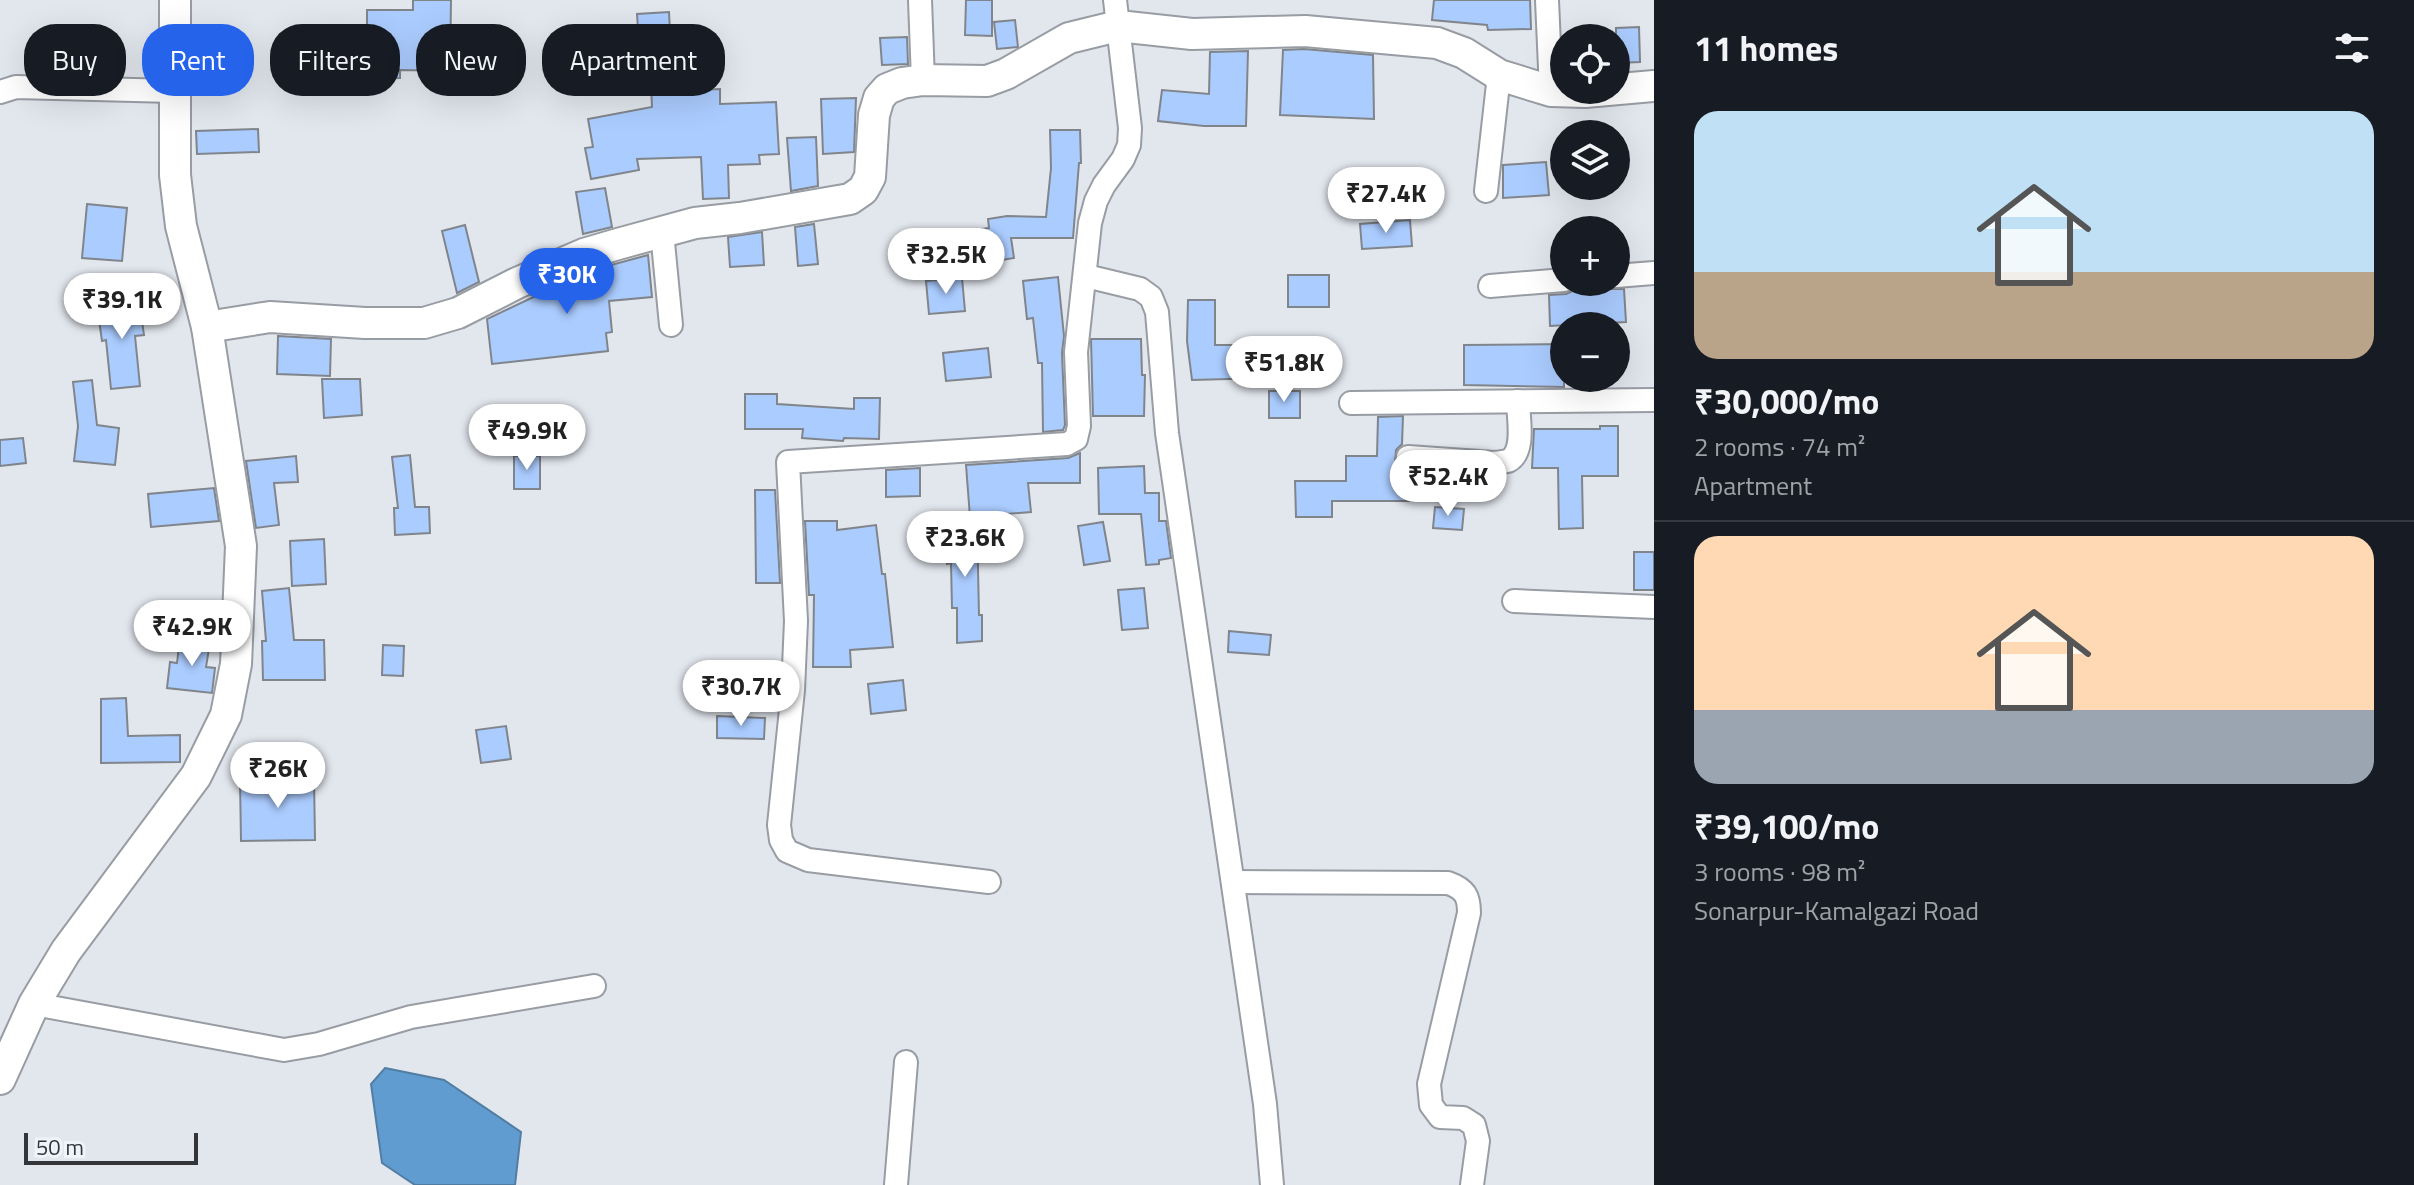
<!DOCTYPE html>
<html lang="en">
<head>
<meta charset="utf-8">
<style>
	body { margin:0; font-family:"Titillium Web",sans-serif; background:#242831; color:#f1f3f6; height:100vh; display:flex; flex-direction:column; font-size:30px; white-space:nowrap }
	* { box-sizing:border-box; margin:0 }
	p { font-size:26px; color:#9ea1a6 }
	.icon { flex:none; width:44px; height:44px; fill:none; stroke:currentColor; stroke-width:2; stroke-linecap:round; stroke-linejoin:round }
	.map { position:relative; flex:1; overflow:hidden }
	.sheet { display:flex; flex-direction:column; background:#171b24; width:760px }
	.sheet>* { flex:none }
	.hud { position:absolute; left:24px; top:24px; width:760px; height:72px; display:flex; gap:16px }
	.fabs { position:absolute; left:1550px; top:24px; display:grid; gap:16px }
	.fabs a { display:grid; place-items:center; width:80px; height:80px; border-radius:50%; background:#171b24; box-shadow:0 8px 32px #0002; font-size:40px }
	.scale { position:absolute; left:24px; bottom:20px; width:174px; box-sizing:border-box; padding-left:8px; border:4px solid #333538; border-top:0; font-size:22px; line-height:28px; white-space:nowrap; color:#333538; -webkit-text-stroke:6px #eff4fb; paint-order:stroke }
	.price { position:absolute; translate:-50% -68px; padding:0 18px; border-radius:28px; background:#fff; color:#222; font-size:26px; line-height:52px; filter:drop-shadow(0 2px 4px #0008) }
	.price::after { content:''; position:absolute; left:50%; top:48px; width:24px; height:18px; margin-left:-12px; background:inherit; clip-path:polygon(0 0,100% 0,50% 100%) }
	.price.on { background:#2563eb; color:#fff }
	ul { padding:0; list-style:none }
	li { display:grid; align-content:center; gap:16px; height:424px; padding:0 40px }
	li+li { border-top:2px solid #363941 }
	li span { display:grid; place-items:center; height:248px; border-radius:24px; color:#555 }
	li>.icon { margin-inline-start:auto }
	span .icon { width:144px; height:144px; fill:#fffc; stroke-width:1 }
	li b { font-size:34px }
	h2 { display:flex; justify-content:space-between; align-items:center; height:96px; padding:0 40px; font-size:34px }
	.pill { padding:0 28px; border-radius:32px; background:#171b24; box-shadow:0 8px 32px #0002; font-size:28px; line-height:72px }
	.pill.on { background:#2563eb; color:#fff }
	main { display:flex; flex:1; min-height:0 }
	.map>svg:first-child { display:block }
	.water { fill:#609cd0; stroke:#527da2; stroke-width:2 }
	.building { fill:#abccff; stroke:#80858b; stroke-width:2 }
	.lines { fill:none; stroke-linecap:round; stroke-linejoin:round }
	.street-casing { stroke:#989ca3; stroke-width:26 }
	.secondary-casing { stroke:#989ca3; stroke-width:34 }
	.street { stroke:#fff; stroke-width:22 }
	.secondary { stroke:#fff; stroke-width:30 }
</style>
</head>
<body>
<main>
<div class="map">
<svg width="1654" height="1185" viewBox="0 0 1654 1185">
	<rect width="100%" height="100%" fill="#e2e7ee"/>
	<path class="water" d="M 385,1068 L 444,1080 L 521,1132 L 515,1185 L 415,1185 L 382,1163 L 371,1084 Z"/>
	<g class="building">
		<path d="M 413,0 L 451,0 L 450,71 L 400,70 L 400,78 L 364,79 L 362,47 L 367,47 L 367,10 L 413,10 Z"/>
		<path d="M 966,0 L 992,0 L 992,36 L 965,35 Z"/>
		<path d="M 1434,0 L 1530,0 L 1531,29 L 1488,30 L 1487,25 L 1432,20 Z"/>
		<path d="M 669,12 L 671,52 L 675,51 L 676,91 L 720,89 L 720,104 L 776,102 L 779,154 L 759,155 L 760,164 L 728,165 L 729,198 L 703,199 L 701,157 L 637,159 L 639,170 L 591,179 L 585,148 L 593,147 L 588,119 L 652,107 L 649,44 L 639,45 L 637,14 Z"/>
		<path d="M 1015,20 L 1018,47 L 997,49 L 994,22 Z"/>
		<path d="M 1639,27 L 1640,62 L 1616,63 L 1616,28 Z"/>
		<path d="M 907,37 L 908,64 L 882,65 L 880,38 Z"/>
		<path d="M 1304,49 L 1373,55 L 1374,119 L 1280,115 L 1283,50 Z"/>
		<path d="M 1248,51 L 1246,126 L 1204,126 L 1158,121 L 1162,90 L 1209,94 L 1210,52 Z"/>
		<path d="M 856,98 L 854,152 L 823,154 L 821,99 Z"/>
		<path d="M 258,129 L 259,152 L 197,154 L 196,131 Z"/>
		<path d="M 1050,130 L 1080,130 L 1081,163 L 1079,163 L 1073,238 L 1011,238 L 1014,258 L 971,265 L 967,240 L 982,238 L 981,229 L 989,228 L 988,219 L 1007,216 L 1046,217 L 1051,168 Z"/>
		<path d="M 816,137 L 818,186 L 791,191 L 787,138 Z"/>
		<path d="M 1546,162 L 1549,195 L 1503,198 L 1503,165 Z"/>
		<path d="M 605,188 L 612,227 L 583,234 L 576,192 Z"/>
		<path d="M 87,204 L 127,208 L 122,261 L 82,258 Z"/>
		<path d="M 1410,220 L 1412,246 L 1362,249 L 1360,224 Z"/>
		<path d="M 814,224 L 818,264 L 798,266 L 795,227 Z"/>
		<path d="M 465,225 L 479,282 L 457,293 L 442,231 Z"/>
		<path d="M 762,232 L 764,265 L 730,267 L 728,237 Z"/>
		<path d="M 648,255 L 652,297 L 609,301 L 612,332 L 606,333 L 608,351 L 492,364 L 487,319 L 565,282 L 601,278 L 600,268 Z"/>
		<rect x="1288" y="275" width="41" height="32"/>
		<path d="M 1058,277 L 1064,336 L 1062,353 L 1065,425 L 1063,430 L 1043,432 L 1042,363 L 1038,363 L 1033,318 L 1027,319 L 1023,281 Z"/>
		<path d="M 962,278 L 965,311 L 929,314 L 926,281 Z"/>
		<path d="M 1590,282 L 1604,282 L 1611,289 L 1624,289 L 1626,322 L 1550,326 L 1549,295 L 1566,294 L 1573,291 L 1577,285 L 1590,285 Z"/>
		<path d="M 139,300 L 144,335 L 135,336 L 140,386 L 111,389 L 106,340 L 102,341 L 97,306 Z"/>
		<path d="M 1188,300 L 1215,300 L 1215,345 L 1264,345 L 1265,378 L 1192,380 L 1187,341 Z"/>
		<path d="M 278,336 L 331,339 L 330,376 L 277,374 Z"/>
		<path d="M 1091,339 L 1141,339 L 1142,375 L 1145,375 L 1144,416 L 1093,416 Z"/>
		<path d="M 1564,344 L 1564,387 L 1464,385 L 1464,345 Z"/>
		<path d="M 988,348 L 991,377 L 946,381 L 943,353 Z"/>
		<path d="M 322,379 L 360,379 L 362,415 L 324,418 Z"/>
		<path d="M 92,380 L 97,425 L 119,428 L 115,465 L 74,461 L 78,426 L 73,382 Z"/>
		<rect x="1269" y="391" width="31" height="27"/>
		<path d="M 745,394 L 777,394 L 777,404 L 854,409 L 854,398 L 880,398 L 879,439 L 844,438 L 843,441 L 802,438 L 803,429 L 745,429 Z"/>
		<path d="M 1403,416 L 1402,444 L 1396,450 L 1395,462 L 1400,468 L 1406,471 L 1439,473 L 1439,501 L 1332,501 L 1332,517 L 1296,517 L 1295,481 L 1346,481 L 1346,456 L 1377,456 L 1378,417 Z"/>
		<path d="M 1600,426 L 1618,426 L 1618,476 L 1582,476 L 1583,528 L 1559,529 L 1558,468 L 1532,468 L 1534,429 L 1600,429 Z"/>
		<path d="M 23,438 L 26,463 L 0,466 L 0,440 Z"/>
		<path d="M 1080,453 L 1080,483 L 1028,483 L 1031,512 L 970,517 L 966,465 L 1068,458 Z"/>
		<path d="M 410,455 L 415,507 L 429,507 L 430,533 L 395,535 L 394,508 L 398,508 L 392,457 Z"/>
		<path d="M 296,456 L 298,482 L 274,483 L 279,525 L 256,528 L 246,461 Z"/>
		<rect x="514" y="456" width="26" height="33"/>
		<path d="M 1144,466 L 1145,493 L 1159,493 L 1159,521 L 1166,521 L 1171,558 L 1159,560 L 1159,564 L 1146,565 L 1141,514 L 1099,514 L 1098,468 Z"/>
		<path d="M 920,468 L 920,496 L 886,497 L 886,470 Z"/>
		<path d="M 214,488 L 219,521 L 151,527 L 148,494 Z"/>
		<path d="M 755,490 L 775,490 L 780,583 L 756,583 Z"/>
		<path d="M 1435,507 L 1464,509 L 1462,530 L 1433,528 Z"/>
		<path d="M 805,521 L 837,521 L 837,530 L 876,525 L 882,574 L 885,574 L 893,647 L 850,650 L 851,667 L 813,667 L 814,595 L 809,595 Z"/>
		<path d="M 1103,522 L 1110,561 L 1084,565 L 1078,526 Z"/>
		<path d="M 977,523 L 979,615 L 982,615 L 982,641 L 957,643 L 957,608 L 952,608 L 951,563 L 947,564 L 944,525 Z"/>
		<path d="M 324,539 L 326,584 L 292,586 L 290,541 Z"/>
		<rect x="1634" y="552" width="20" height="38"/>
		<path d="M 289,588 L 294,640 L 324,640 L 325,680 L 263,680 L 262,641 L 266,641 L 262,591 Z"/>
		<path d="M 1144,588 L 1148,628 L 1122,630 L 1118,590 Z"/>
		<path d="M 1229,631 L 1271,635 L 1269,655 L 1228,652 Z"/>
		<path d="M 180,638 L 210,642 L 206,667 L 215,668 L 212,693 L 167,688 L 170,662 L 177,663 Z"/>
		<path d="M 383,645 L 404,646 L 403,676 L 382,675 Z"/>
		<path d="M 903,680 L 906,710 L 871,714 L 868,684 Z"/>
		<path d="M 126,698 L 128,736 L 180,735 L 180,762 L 101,763 L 101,699 Z"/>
		<path d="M 717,716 L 765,718 L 764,739 L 717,738 Z"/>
		<path d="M 506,726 L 511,759 L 481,763 L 476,730 Z"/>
		<path d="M 314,779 L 315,840 L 241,841 L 240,780 Z"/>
	</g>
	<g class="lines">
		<g class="street-casing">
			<g id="street">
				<path d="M 920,0 L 923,80"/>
				<path d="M 1547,0 L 1551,91"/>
				<path d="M 0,92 L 16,87 L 173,91"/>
				<path d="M 1486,191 L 1499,75"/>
				<path d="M 662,232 L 671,325"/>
				<path d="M 1086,276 L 1140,289 L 1151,297 L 1157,312 L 1167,433 L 1265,1104 L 1272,1185"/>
				<path d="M 1616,276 L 1654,273"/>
				<path d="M 1490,286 L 1564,280"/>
				<path d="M 1351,403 L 1654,400"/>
				<path d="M 1408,457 L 1494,463 C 1495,463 1507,461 1508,461 C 1526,452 1518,417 1518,401"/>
				<path d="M 1514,601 L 1654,607"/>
				<path d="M 989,882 L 808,860 L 787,851 L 781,840 L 779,825 L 793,690 L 796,621 L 788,462 L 1067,444 L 1076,439 L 1079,426 L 1076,352 L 1090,223 L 1096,201 L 1104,185 L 1123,159 L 1129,145 L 1130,128 L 1115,0"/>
				<path d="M 1233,882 L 1448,883 C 1465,889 1469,896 1469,913 L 1429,1084 L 1431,1105 L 1440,1117 L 1463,1118 L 1474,1125 L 1478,1141 L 1472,1185"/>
				<path d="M 34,1004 L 284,1050 L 319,1044 L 411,1017 L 594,986"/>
				<path d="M 896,1185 L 906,1062"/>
			</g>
		</g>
		<g class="secondary-casing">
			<g id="secondary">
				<path d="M 207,327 L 270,317 L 365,323 L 424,323 L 458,313 L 517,283 L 584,254 L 618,244 L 695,223 L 740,218 L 850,199 L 863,190 L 870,177 L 874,115 L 879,98 L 887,89 L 902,83 L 923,80 L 987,81 L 1006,74 L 1069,38 L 1118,26 L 1192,34 L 1305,31 L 1437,43 L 1464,53 L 1499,75 L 1551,91 L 1585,92 L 1654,86"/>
				<path d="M 0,1079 L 34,1004 L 66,951 L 196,776 L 226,715 L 236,664 L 241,546 L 207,327 L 181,226 L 175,175 L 175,0"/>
			</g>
		</g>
		<use href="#street" class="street"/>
		<use href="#secondary" class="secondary"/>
	</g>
</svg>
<div class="fabs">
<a><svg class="icon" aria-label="locate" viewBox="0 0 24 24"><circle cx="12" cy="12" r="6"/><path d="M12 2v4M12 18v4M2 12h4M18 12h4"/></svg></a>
<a><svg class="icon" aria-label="layers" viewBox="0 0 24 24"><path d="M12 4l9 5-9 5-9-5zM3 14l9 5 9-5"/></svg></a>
<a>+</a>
<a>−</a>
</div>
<div class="scale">50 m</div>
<b class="price" style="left:1386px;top:235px">₹27.4K</b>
<b class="price" style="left:946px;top:296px">₹32.5K</b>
<b class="price on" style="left:567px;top:316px">₹30K</b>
<b class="price" style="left:122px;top:341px">₹39.1K</b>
<b class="price" style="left:1284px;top:404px">₹51.8K</b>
<b class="price" style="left:527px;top:472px">₹49.9K</b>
<b class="price" style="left:1448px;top:518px">₹52.4K</b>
<b class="price" style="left:965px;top:579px">₹23.6K</b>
<b class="price" style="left:192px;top:668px">₹42.9K</b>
<b class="price" style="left:741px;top:728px">₹30.7K</b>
<b class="price" style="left:278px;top:810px">₹26K</b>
<div class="hud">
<a class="pill">Buy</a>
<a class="pill on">Rent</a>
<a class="pill">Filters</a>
<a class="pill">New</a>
<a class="pill">Apartment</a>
</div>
</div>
<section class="sheet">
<h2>11 homes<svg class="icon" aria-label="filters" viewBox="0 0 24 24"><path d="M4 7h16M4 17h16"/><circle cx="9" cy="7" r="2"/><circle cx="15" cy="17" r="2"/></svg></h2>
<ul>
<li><span style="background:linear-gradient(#bfe0f5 65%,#b9a48a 0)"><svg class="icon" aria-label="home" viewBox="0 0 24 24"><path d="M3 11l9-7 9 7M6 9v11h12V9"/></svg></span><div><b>₹30,000/mo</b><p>2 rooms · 74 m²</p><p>Apartment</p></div></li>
<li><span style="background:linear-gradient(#ffd9b3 70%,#9aa5b1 0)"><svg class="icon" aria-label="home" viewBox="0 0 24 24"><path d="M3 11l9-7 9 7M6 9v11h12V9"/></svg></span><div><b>₹39,100/mo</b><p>3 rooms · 98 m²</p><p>Sonarpur-Kamalgazi Road</p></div></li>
</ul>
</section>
</main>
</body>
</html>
